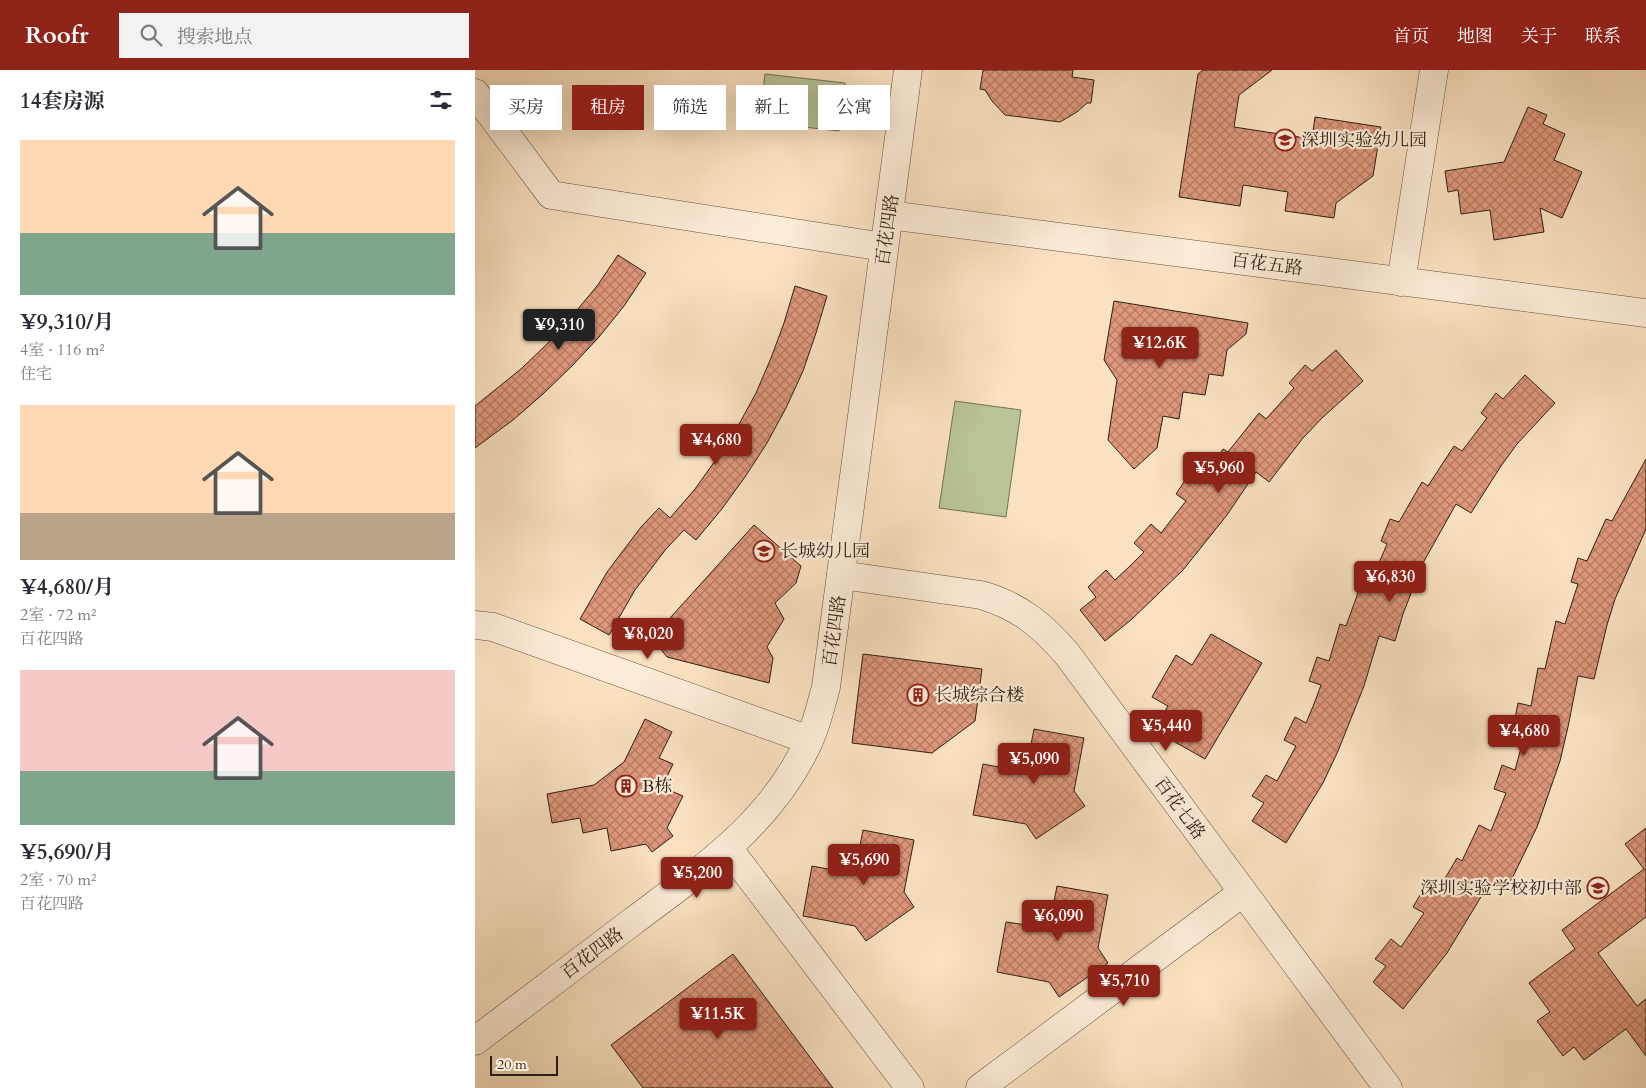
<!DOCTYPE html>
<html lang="zh">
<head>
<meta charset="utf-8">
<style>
	body { margin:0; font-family:Cardo,"Noto Serif SC",serif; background:#f2f2f3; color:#2b2b33; height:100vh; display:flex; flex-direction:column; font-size:19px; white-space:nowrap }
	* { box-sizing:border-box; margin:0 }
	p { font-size:16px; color:#7c7c81 }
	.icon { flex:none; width:28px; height:28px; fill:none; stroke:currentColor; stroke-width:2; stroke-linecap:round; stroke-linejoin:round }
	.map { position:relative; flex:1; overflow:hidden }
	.panel { display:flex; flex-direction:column; background:#fff; width:475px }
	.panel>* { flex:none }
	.top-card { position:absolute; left:15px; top:15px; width:475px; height:45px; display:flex; gap:10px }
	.scale { position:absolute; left:15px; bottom:12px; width:68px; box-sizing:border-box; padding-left:5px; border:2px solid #301f13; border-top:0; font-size:14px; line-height:18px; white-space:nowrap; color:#301f13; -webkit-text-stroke:4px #fcecd7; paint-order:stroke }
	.price { position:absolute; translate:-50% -42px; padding:0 11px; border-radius:5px; background:#8f2418; color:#fff; font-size:16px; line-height:32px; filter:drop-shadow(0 1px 2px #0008) }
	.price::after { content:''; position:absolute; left:50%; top:30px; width:15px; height:11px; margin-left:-8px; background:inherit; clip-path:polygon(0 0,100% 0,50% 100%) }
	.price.active { background:#222; color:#fff }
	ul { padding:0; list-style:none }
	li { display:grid; align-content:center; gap:10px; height:265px; padding:0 20px }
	li span { display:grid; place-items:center; height:155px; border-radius:0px; color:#555 }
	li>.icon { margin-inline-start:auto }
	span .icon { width:90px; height:90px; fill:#fffc; stroke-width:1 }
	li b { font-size:21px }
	h2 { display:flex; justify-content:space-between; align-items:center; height:60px; padding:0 20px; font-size:21px }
	.chip { padding:0 18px; border-radius:0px; background:#fff; box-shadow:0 5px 20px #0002; font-size:18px; line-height:45px }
	.chip.active { background:#8f2418; color:#fff }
	header { display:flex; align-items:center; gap:30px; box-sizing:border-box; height:70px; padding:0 25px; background:#8f2418; color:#fff }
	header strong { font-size:24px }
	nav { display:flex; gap:28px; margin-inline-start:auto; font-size:18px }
	.search { width:350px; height:45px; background:#f2f2f3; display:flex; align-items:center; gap:12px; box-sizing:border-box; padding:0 18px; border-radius:0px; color:#7c7c81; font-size:19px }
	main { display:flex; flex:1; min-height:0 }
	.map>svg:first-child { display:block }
	.grass { fill:#b9c497; stroke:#747255 }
	.building { fill:url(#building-cross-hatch); stroke:#301f13 }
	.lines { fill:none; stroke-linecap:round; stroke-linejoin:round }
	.minor-casing { stroke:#62503e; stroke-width:29 }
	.minor { stroke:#fcecd7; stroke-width:28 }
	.labels { text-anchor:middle; stroke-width:4.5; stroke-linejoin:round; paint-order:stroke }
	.poi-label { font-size:18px; fill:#301f13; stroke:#fcecd7; text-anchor:start }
	.street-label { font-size:18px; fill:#301f13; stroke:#fcecd7 }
</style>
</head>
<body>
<header>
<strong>Roofr</strong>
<div class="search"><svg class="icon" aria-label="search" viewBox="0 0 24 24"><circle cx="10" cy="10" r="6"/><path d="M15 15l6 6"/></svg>搜索地点</div>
<nav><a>首页</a><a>地图</a><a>关于</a><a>联系</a></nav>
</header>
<main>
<section class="panel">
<h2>14套房源<svg class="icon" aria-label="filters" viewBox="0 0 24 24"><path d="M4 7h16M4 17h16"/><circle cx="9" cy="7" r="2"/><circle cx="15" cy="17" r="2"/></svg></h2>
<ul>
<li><span style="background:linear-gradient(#ffd9b3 60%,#7fa58c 0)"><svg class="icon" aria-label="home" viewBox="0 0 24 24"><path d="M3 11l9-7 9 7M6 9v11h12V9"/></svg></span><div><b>¥9,310/月</b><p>4室 · 116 m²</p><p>住宅</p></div></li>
<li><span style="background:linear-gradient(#ffd9b3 70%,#b9a48a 0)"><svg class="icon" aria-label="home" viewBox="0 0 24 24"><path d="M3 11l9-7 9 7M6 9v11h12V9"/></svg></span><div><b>¥4,680/月</b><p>2室 · 72 m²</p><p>百花四路</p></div></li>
<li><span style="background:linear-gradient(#f6c9c9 65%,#7fa58c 0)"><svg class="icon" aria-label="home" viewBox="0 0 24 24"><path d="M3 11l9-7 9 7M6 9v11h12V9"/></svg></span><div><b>¥5,690/月</b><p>2室 · 70 m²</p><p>百花四路</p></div></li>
</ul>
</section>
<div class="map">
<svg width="1171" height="1018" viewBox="0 0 1171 1018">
	<defs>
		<pattern id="building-cross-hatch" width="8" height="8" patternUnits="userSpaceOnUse" patternTransform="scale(1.25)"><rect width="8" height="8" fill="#df987c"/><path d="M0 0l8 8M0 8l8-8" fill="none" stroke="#b57b64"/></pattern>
	</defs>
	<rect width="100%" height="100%" fill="#fae2c1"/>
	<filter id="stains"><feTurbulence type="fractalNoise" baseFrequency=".004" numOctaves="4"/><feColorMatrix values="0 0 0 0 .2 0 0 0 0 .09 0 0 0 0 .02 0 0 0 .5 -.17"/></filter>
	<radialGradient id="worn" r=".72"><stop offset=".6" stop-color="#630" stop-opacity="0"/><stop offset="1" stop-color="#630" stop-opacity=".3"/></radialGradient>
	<g class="grass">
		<path d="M 290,4 L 370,13 L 364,61 L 284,52 Z"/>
		<path d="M 480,331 L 546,340 L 531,447 L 464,438 Z"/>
	</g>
	<g class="building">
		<path d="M 508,0 L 598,0 L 597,7 L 619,10 L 616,33 L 612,33 L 602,42 L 585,52 L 530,45 L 517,31 L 510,20 L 505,19 Z"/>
		<path d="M 728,0 L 797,0 L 764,25 L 759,57 L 837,69 L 840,47 L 906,57 L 898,106 L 861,133 L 859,148 L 810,141 L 813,122 L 768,115 L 765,136 L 704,127 L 723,4 Z"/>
		<path d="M 1053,37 L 1072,45 L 1068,54 L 1090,64 L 1079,90 L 1107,102 L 1087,148 L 1065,138 L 1069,162 L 1019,170 L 1015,140 L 986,144 L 983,120 L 973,122 L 970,101 L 1029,92 Z"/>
		<path d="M 143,185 L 171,203 L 149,236 L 124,267 L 97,296 L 68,324 L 38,350 L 0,378 L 0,336 L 46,299 L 73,273 L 98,245 L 122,216 Z"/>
		<path d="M 320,216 L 352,226 L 341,263 L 328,301 L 311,338 L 292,373 L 270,407 L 246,440 L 221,470 L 209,460 L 191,479 L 160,520 L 134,565 L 105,549 L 132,502 L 166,457 L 184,438 L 195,448 L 220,419 L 242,388 L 263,356 L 281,323 L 296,288 L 309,253 Z"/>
		<path d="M 639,231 L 773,253 L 771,264 L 752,280 L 748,306 L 734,304 L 730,325 L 708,322 L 704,349 L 688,346 L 682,378 L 659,399 L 633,370 L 642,310 L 629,290 Z"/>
		<path d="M 861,280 L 888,311 L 847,348 L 828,368 L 794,412 L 781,402 L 752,445 L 708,500 L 657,549 L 630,571 L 605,540 L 621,527 L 613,517 L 631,500 L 640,510 L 655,496 L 669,482 L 659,473 L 676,454 L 686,463 L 711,431 L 701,424 L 715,403 L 726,411 L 748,379 L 753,382 L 784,343 L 791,349 L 819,318 L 814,313 L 830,295 L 837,301 Z"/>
		<path d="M 1050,305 L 1080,333 L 1042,374 L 1026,396 L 996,443 L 981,434 L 948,493 L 928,544 L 920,571 L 904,566 L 889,616 L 863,681 L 848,713 L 811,773 L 777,751 L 789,733 L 777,726 L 791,705 L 802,711 L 821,676 L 809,670 L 820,647 L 831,653 L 839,634 L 846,615 L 834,611 L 842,587 L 854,591 L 865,554 L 871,556 L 888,509 L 896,512 L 912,474 L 906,471 L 915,449 L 924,452 L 947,412 L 953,416 L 979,376 L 987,381 L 1012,348 L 1006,343 L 1021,323 L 1028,329 Z"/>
		<path d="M 1171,389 L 1171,459 L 1140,529 L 1132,555 L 1119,609 L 1103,606 L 1093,657 L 1085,691 L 1062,757 L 1031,821 L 1015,812 L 972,883 L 928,939 L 898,912 L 911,896 L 900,889 L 916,869 L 926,877 L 949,843 L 938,837 L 951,815 L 962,822 L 982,788 L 987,791 L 1004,755 L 1016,761 L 1031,723 L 1019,719 L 1027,695 L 1040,700 L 1051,660 L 1038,658 L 1043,633 L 1056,636 L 1063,598 L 1070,599 L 1081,551 L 1090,554 L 1103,514 L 1096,512 L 1103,488 L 1112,491 L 1131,449 L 1137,451 Z"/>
		<path d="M 279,455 L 326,496 L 321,513 L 300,533 L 309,549 L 292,577 L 298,588 L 294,613 L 192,587 L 177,568 Z"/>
		<path d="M 736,564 L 787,593 L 730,689 L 679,660 L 693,636 L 677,627 L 701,585 L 717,595 Z"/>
		<path d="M 388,584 L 507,599 L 500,651 L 457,683 L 377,673 Z"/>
		<path d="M 170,649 L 197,662 L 184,688 L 198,694 L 187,717 L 208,726 L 192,758 L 198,766 L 177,782 L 171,774 L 136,781 L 132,758 L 108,763 L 105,748 L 77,753 L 72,724 L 119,715 L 149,692 Z"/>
		<path d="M 559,659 L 609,668 L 599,721 L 610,736 L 561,769 L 551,754 L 498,745 L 508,694 L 529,698 L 555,680 Z"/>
		<path d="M 1171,758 L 1171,847 L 1123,883 L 1162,936 L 1171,929 L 1171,986 L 1151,959 L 1109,990 L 1099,977 L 1088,986 L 1062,951 L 1075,942 L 1054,913 L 1100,879 L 1087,860 L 1169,799 L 1150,774 Z"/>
		<path d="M 388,760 L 439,770 L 429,822 L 439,837 L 391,871 L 380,856 L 328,846 L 337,796 L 358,800 L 384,781 Z"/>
		<path d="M 582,816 L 633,825 L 623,878 L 633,893 L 584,927 L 574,912 L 522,902 L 531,852 L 552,855 L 578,837 Z"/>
		<path d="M 258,884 L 346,1002 L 358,1018 L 168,1018 L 136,975 Z"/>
	</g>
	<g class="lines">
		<g class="minor-casing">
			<g id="minor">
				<path d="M 0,23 L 76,125 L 409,177"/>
				<path d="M 414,145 L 1171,243"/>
				<path d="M 926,212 L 959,0"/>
				<path d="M 366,505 L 506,525 C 544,536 567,555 592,584 L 913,1018"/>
				<path d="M 0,555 L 18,557 L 334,670"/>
				<path d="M 253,778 L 435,1018"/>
				<path d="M 0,971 C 52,931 105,892 157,852 C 227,799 296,754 334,671 C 342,653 346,635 351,617 L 433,0"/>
				<path d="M 505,1018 L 767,823"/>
			</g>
		</g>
		<use href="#minor" class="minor"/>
	</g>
	<defs>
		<g id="school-ring" transform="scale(1.125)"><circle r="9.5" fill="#fcecd7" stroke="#8f2418" stroke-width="1.5"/><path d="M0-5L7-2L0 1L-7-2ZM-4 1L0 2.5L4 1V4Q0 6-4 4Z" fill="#8f2418"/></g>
		<g id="building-ring" transform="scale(1.125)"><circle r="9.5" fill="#fcecd7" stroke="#8f2418" stroke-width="1.5"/><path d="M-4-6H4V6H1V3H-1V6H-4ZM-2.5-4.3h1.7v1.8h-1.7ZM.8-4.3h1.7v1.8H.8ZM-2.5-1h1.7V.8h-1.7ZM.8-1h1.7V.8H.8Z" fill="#8f2418"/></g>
	</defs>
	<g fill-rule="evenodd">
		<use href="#school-ring" x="810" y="70"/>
		<use href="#school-ring" x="289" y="481"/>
		<use href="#building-ring" x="443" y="625"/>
		<use href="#building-ring" x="151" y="716"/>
		<use href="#school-ring" x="1123" y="818"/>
	</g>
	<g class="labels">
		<g class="poi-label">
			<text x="826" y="76">深圳实验幼儿园</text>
			<text x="305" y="487">长城幼儿园</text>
			<text x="459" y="631">长城综合楼</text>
			<text x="167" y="722">B栋</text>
			<text x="1107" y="824" text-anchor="end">深圳实验学校初中部</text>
		</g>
		<g class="street-label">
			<text transform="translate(412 160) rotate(-82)" y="6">百花四路</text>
			<text transform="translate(792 194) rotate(7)" y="6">百花五路</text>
			<text transform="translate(359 561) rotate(-82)" y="6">百花四路</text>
			<text transform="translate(705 738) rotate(54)" y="6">百花七路</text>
			<text transform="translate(117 883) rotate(-37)" y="6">百花四路</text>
		</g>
	</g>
	<rect width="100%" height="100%" filter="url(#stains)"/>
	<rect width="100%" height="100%" fill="url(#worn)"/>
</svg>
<div class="scale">20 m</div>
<b class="price active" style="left:84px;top:281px">¥9,310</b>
<b class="price" style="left:685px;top:299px">¥12.6K</b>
<b class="price" style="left:241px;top:396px">¥4,680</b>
<b class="price" style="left:744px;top:424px">¥5,960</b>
<b class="price" style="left:915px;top:533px">¥6,830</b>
<b class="price" style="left:173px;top:590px">¥8,020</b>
<b class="price" style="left:691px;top:682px">¥5,440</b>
<b class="price" style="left:1049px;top:687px">¥4,680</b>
<b class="price" style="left:559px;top:715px">¥5,090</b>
<b class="price" style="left:389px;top:816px">¥5,690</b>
<b class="price" style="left:222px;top:829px">¥5,200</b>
<b class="price" style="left:583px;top:872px">¥6,090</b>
<b class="price" style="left:649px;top:937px">¥5,710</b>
<b class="price" style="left:243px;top:970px">¥11.5K</b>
<div class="top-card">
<a class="chip">买房</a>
<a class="chip active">租房</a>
<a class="chip">筛选</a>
<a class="chip">新上</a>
<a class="chip">公寓</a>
</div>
</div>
</main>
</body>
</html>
